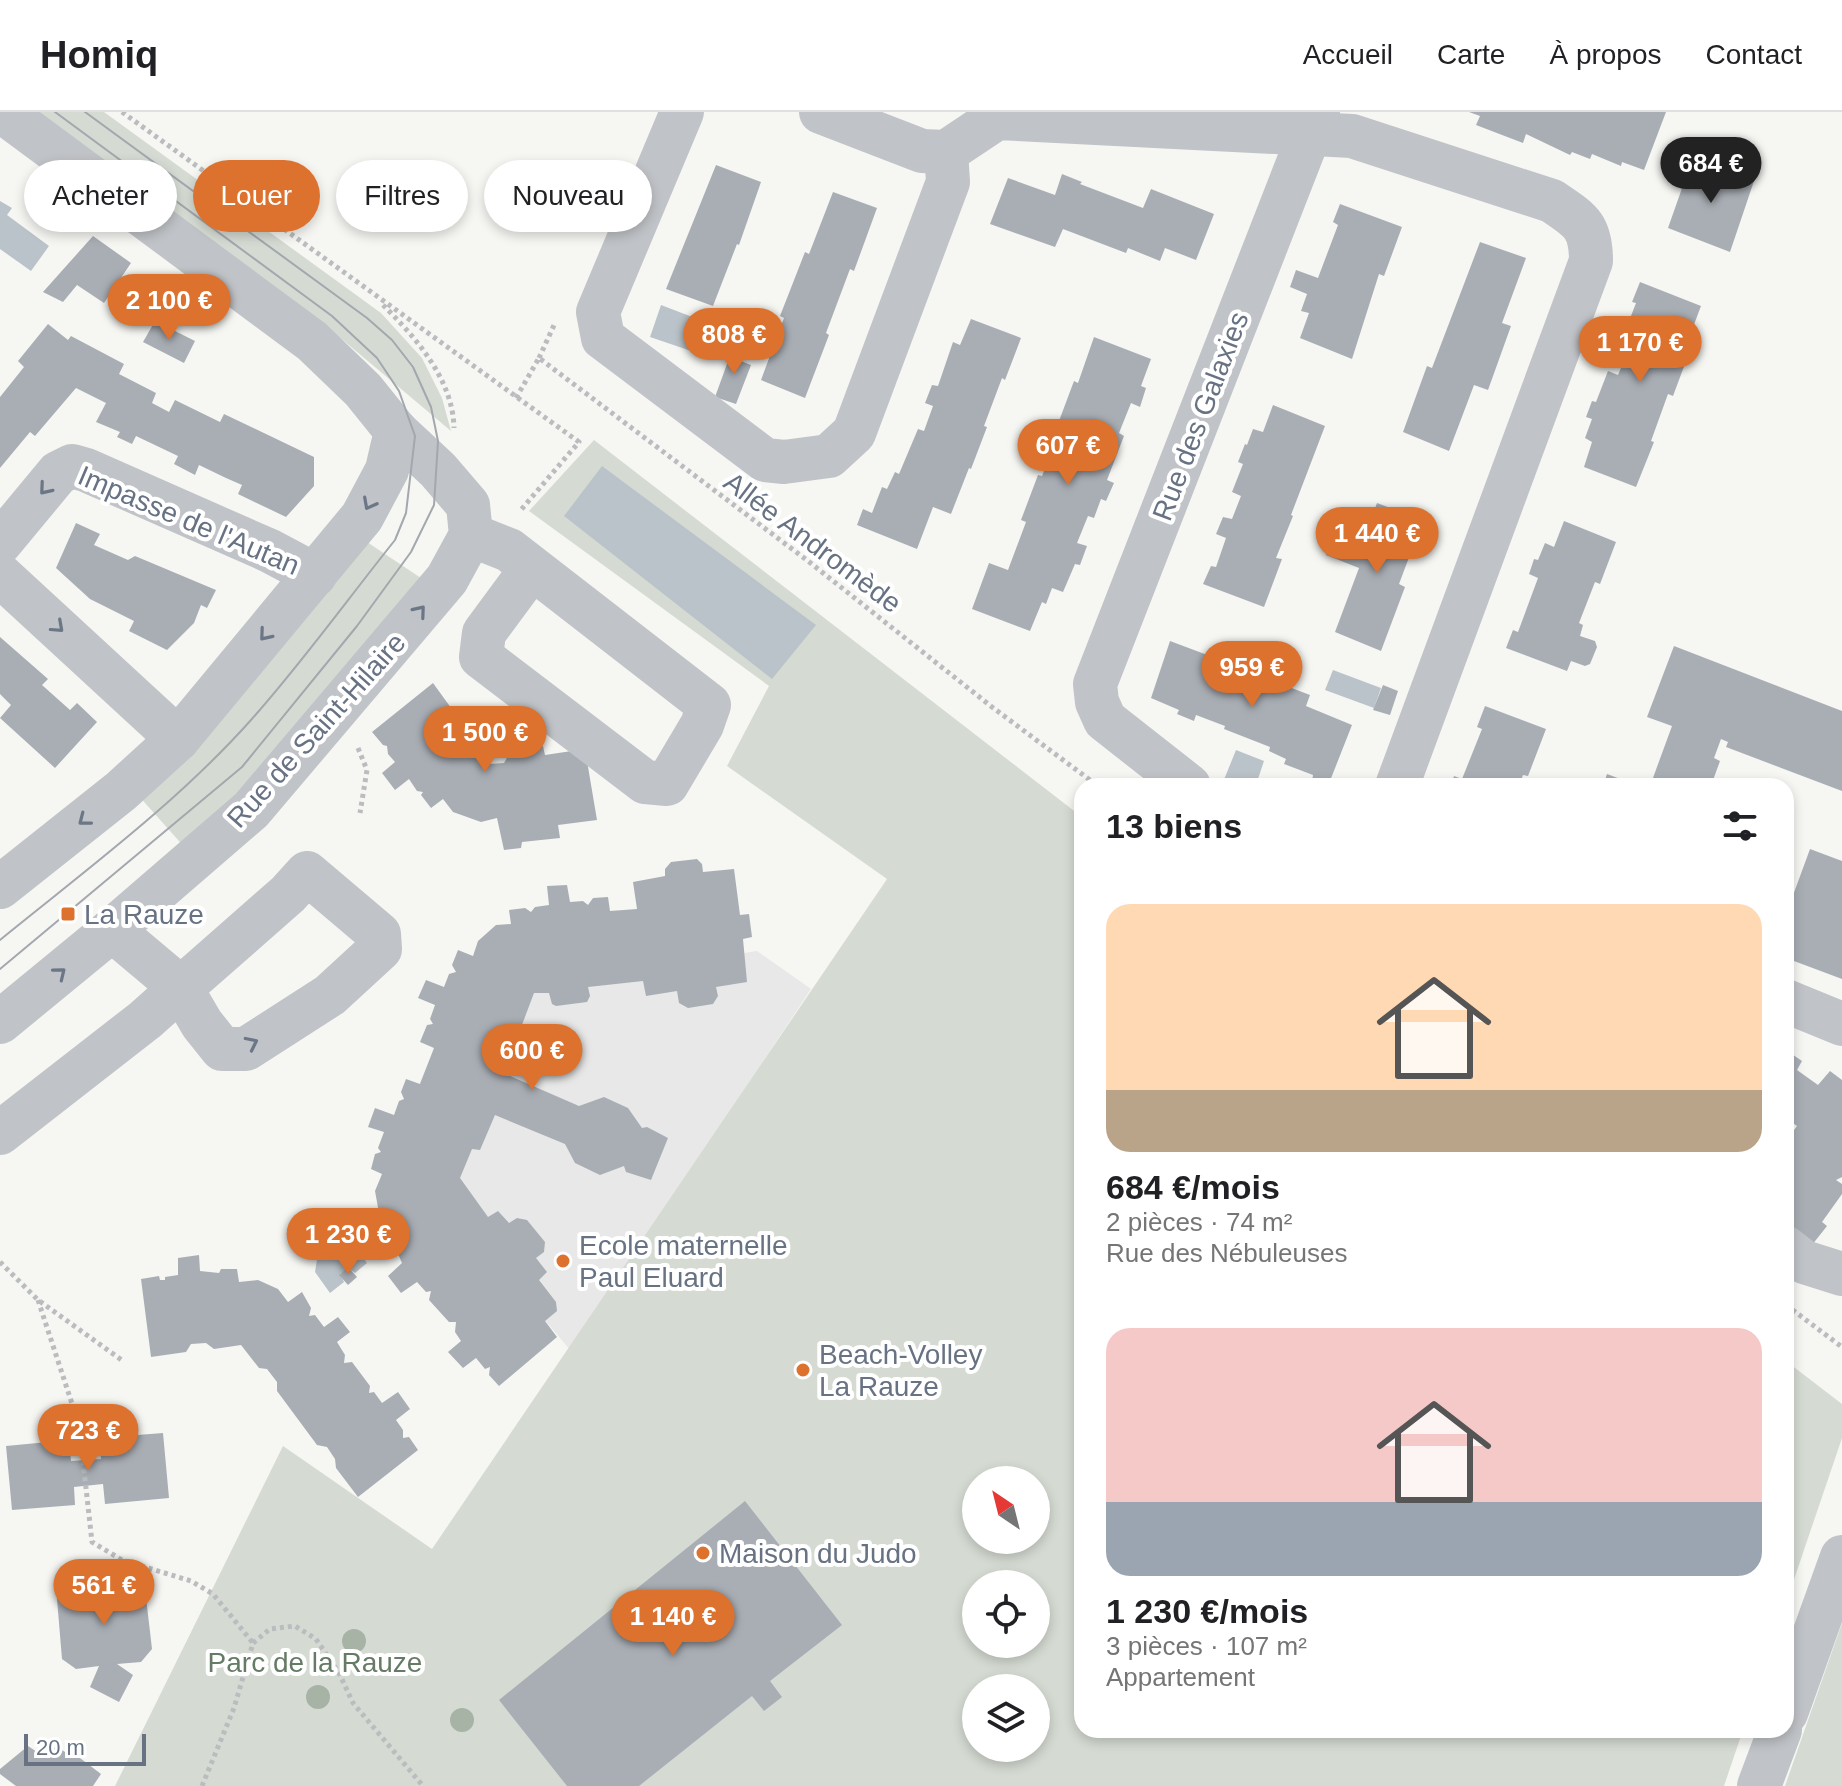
<!DOCTYPE html>
<html lang="fr">
<head>
<meta charset="utf-8">
<style>
	body { margin:0; font-family:Helvetica,sans-serif; background:#f2f2f2; color:#202124; height:100vh; display:flex; flex-direction:column; font-size:30px; white-space:nowrap }
	* { box-sizing:border-box; margin:0 }
	p { font-size:26px; color:#757577 }
	.icon { flex:none; width:44px; height:44px; fill:none; stroke:currentColor; stroke-width:2; stroke-linecap:round; stroke-linejoin:round }
	.map { position:relative; flex:1; overflow:hidden }
	.panel { position:absolute; left:1074px; top:666px; width:720px; height:960px; display:flex; flex-direction:column; background:#fff; border-radius:24px; box-shadow:0 4px 12px #0003 }
	.panel>* { flex:none }
	.hud { position:absolute; left:24px; top:48px; width:760px; height:72px; display:flex; gap:16px }
	.needle { width:52px; rotate:325deg }
	.buttons { position:absolute; left:962px; top:1354px; display:grid; gap:16px }
	.buttons a { display:grid; place-items:center; width:88px; height:88px; border-radius:50%; background:#fff; box-shadow:0 4px 12px #0003; font-size:40px }
	.scale { position:absolute; left:24px; bottom:20px; width:122px; box-sizing:border-box; padding-left:8px; border:4px solid #677283; border-top:0; font-size:22px; line-height:28px; white-space:nowrap; color:#677283; -webkit-text-stroke:6px #fff; paint-order:stroke }
	.price { position:absolute; translate:-50% -68px; padding:0 18px; border-radius:28px; background:#dc722e; color:#fff; font-size:26px; line-height:52px; filter:drop-shadow(0 2px 4px #0008) }
	.price::after { content:''; position:absolute; left:50%; top:48px; width:24px; height:18px; margin-left:-12px; background:inherit; clip-path:polygon(0 0,100% 0,50% 100%) }
	.price.selected { background:#222; color:#fff }
	ul { padding:0; list-style:none }
	li { display:grid; align-content:center; gap:16px; height:424px; padding:0 32px }
	li span { display:grid; place-items:center; height:248px; border-radius:24px; color:#555 }
	li>.icon { margin-inline-start:auto }
	span .icon { width:144px; height:144px; fill:#fffc; stroke-width:1 }
	li b { font-size:34px }
	h2 { display:flex; justify-content:space-between; align-items:center; height:96px; padding:0 32px; font-size:34px }
	.chip { padding:0 28px; border-radius:36px; background:#fff; box-shadow:0 4px 12px #0003; font-size:28px; line-height:72px }
	.chip.selected { background:#dc722e; color:#fff }
	header { display:flex; align-items:center; gap:48px; box-sizing:border-box; height:112px; padding:0 40px; background:#fff; border-bottom:2px solid #e0e0e0 }
	header strong { font-size:38px }
	nav { display:flex; gap:44px; margin-inline-start:auto; font-size:28px }
	.map>svg:first-child { display:block }
	.built { fill:#e7e8e7 }
	.green { fill:#d5dbd3; fill-rule:evenodd }
	.water { fill:#bac3c9 }
	.building { fill:#a9aeb5 }
	.lines { fill:none; stroke-linecap:round; stroke-linejoin:round }
	.path { stroke:#babcbf; stroke-width:5; stroke-dasharray:4 4; stroke-linecap:butt }
	.minor { stroke:#c0c3c7; stroke-width:44 }
	.tram { stroke:#a3a7ae; stroke-width:2 }
	.tree { fill:#a7b3a5 }
	.oneway { stroke:#6b7686 }
	.poi-dot { fill:#dc722e; stroke:#fff; stroke-width:3 }
	.labels { text-anchor:middle; stroke-width:8; stroke-linejoin:round; paint-order:stroke }
	.street-label { font-size:28px; fill:#677283; stroke:#fff }
	.poi-label { font-size:28px; fill:#677283; stroke:#fff; text-anchor:start }
	.park-label { font-size:28px; fill:#667b65; stroke:#fff }
</style>
</head>
<body>
<header>
<strong>Homiq</strong>
<nav><a>Accueil</a><a>Carte</a><a>À propos</a><a>Contact</a></nav>
</header>
<div class="map">
<svg width="1842" height="1674" viewBox="0 0 1842 1674">
	<rect width="100%" height="100%" fill="#f6f7f3"/>
	<path class="built" d="M 757,839 L 811,877 L 571,1239 L 395,1030 L 455,887 Z"/>
	<g class="green">
		<path d="M 34,0 L 104,0 L 381,201 L 422,246 L 442,286 L 451,319 L 319,208 Z"/>
		<path d="M 594,328 L 1082,705 L 1082,1618 L 1743,1618 L 1724,1674 L 115,1674 L 283,1334 L 432,1437 L 887,767 L 727,654 L 769,574 L 529,399 ZM 976,1368 L 1036,1368 L 1036,1428 L 976,1428 ZM 976,1472 L 1036,1472 L 1036,1532 L 976,1532 ZM 976,1576 L 1036,1576 L 1036,1636 L 976,1636 Z"/>
		<path d="M 364,428 L 427,470 L 187,738 L 137,682 Z"/>
		<path d="M 1786,1249 L 1842,1292 L 1842,1326 L 1786,1491 Z"/>
		<path d="M 1842,1511 L 1842,1674 L 1785,1674 Z"/>
	</g>
	<g class="water">
		<path d="M 0,89 L 12,96 L 7,103 L 49,134 L 31,159 L 0,137 Z"/>
		<path d="M 661,193 L 708,211 L 697,241 L 650,225 Z"/>
		<path d="M 602,354 L 816,513 L 772,567 L 564,404 Z"/>
		<path d="M 1333,558 L 1381,576 L 1374,596 L 1325,578 Z"/>
		<path d="M 1236,638 L 1264,649 L 1258,667 L 1251,674 L 1228,674 L 1223,670 Z"/>
		<path d="M 333,1128 L 354,1133 L 367,1151 L 355,1161 L 348,1156 L 340,1162 L 344,1170 L 330,1181 L 315,1160 L 318,1141 Z"/>
	</g>
	<g class="building">
		<path d="M 1469,0 L 1666,0 L 1644,58 L 1622,50 L 1621,54 L 1592,42 L 1590,47 L 1572,40 L 1570,43 L 1526,22 L 1523,31 L 1476,13 L 1480,4 Z"/>
		<path d="M 1693,45 L 1754,69 L 1730,140 L 1668,116 Z"/>
		<path d="M 716,53 L 761,70 L 739,133 L 737,132 L 713,194 L 666,177 Z"/>
		<path d="M 1062,62 L 1082,70 L 1080,72 L 1143,96 L 1151,77 L 1214,102 L 1196,148 L 1165,136 L 1160,149 L 1128,136 L 1126,141 L 1063,117 L 1055,135 L 990,112 L 1008,66 L 1055,83 Z"/>
		<path d="M 833,80 L 877,96 L 854,159 L 850,157 L 826,221 L 829,223 L 805,286 L 761,268 L 784,206 L 780,204 L 805,140 L 809,142 Z"/>
		<path d="M 1340,92 L 1402,115 L 1384,164 L 1379,162 L 1352,247 L 1300,226 L 1309,201 L 1301,199 L 1307,182 L 1290,175 L 1296,158 L 1318,166 L 1338,113 L 1333,110 Z"/>
		<path d="M 93,124 L 131,151 L 104,191 L 77,173 L 63,190 L 43,180 Z"/>
		<path d="M 1480,130 L 1526,146 L 1502,211 L 1511,214 L 1488,278 L 1474,273 L 1449,339 L 1403,320 L 1427,254 L 1432,256 Z"/>
		<path d="M 1640,170 L 1701,194 L 1684,239 L 1689,241 L 1673,284 L 1668,282 L 1651,329 L 1654,330 L 1636,375 L 1584,355 L 1592,330 L 1585,326 L 1592,307 L 1586,305 L 1592,289 L 1596,290 L 1608,259 L 1618,263 L 1628,239 L 1619,235 L 1636,191 L 1632,190 Z"/>
		<path d="M 971,207 L 1021,226 L 1005,268 L 1002,266 L 984,314 L 987,315 L 971,357 L 969,356 L 951,402 L 933,395 L 917,437 L 857,413 L 863,397 L 872,401 L 882,375 L 887,377 L 895,360 L 899,362 L 918,317 L 924,319 L 933,294 L 925,291 L 932,273 L 938,274 L 953,230 L 960,233 Z"/>
		<path d="M 155,209 L 195,229 L 184,251 L 143,230 Z"/>
		<path d="M 48,212 L 68,228 L 71,224 L 124,252 L 119,262 L 156,281 L 152,291 L 169,300 L 175,288 L 220,310 L 224,302 L 314,345 L 314,374 L 286,405 L 238,382 L 242,373 L 226,366 L 199,353 L 195,363 L 174,352 L 178,344 L 136,324 L 132,332 L 117,325 L 120,320 L 96,310 L 106,291 L 76,276 L 35,324 L 30,320 L 0,356 L 0,285 L 24,255 L 18,249 Z"/>
		<path d="M 1094,225 L 1151,247 L 1141,274 L 1146,276 L 1140,295 L 1131,291 L 1119,321 L 1124,324 L 1107,368 L 1114,371 L 1106,389 L 1101,387 L 1094,406 L 1088,404 L 1077,431 L 1087,434 L 1080,453 L 1075,452 L 1063,480 L 1052,476 L 1046,492 L 1042,490 L 1030,519 L 972,497 L 989,451 L 1008,458 L 1026,410 L 1021,408 L 1038,363 L 1042,364 L 1060,318 L 1056,317 L 1074,269 L 1078,271 Z"/>
		<path d="M 735,230 L 747,235 L 741,249 L 751,253 L 736,292 L 715,285 Z"/>
		<path d="M 1273,293 L 1325,314 L 1291,403 L 1293,404 L 1276,446 L 1282,447 L 1264,495 L 1203,472 L 1211,454 L 1216,455 L 1226,426 L 1216,422 L 1223,405 L 1232,407 L 1241,384 L 1232,380 L 1243,352 L 1238,350 L 1245,332 L 1247,333 L 1253,317 L 1263,320 Z"/>
		<path d="M 1377,391 L 1423,408 L 1399,472 L 1405,475 L 1381,539 L 1335,520 L 1359,456 L 1326,443 L 1331,430 L 1359,440 Z"/>
		<path d="M 1564,409 L 1616,430 L 1600,472 L 1595,470 L 1579,511 L 1583,513 L 1580,524 L 1595,529 L 1597,535 L 1590,552 L 1585,554 L 1571,549 L 1567,559 L 1506,536 L 1513,518 L 1518,520 L 1538,466 L 1529,462 L 1534,447 L 1538,448 L 1545,431 L 1554,435 Z"/>
		<path d="M 76,411 L 100,422 L 94,433 L 128,448 L 135,444 L 216,478 L 207,496 L 201,493 L 194,511 L 167,538 L 129,519 L 134,509 L 90,487 L 56,456 Z"/>
		<path d="M 0,525 L 48,567 L 42,573 L 70,598 L 77,591 L 97,610 L 55,656 L 0,606 L 11,593 L 0,582 Z"/>
		<path d="M 1170,529 L 1218,547 L 1220,543 L 1265,560 L 1263,565 L 1310,583 L 1306,594 L 1352,613 L 1328,674 L 1312,670 L 1313,663 L 1284,652 L 1286,647 L 1269,639 L 1270,635 L 1224,617 L 1225,614 L 1196,603 L 1194,609 L 1177,602 L 1179,598 L 1151,586 Z"/>
		<path d="M 1674,534 L 1842,599 L 1842,679 L 1726,635 L 1728,630 L 1721,627 L 1714,646 L 1720,649 L 1712,671 L 1705,668 L 1703,674 L 1650,674 L 1672,614 L 1647,605 Z"/>
		<path d="M 433,571 L 454,600 L 455,608 L 466,621 L 472,621 L 489,645 L 488,652 L 504,651 L 511,639 L 543,634 L 545,643 L 585,637 L 597,708 L 558,713 L 560,726 L 522,730 L 521,736 L 504,738 L 497,706 L 481,710 L 453,700 L 443,687 L 431,696 L 421,683 L 423,680 L 417,679 L 409,667 L 395,678 L 382,661 L 395,650 L 388,642 L 387,634 L 383,633 L 372,620 Z"/>
		<path d="M 1383,573 L 1398,579 L 1390,603 L 1373,598 Z"/>
		<path d="M 1485,594 L 1546,617 L 1528,664 L 1523,663 L 1519,674 L 1451,674 L 1454,664 L 1462,667 L 1482,617 L 1477,615 Z"/>
		<path d="M 1607,662 L 1639,674 L 1603,674 Z"/>
		<path d="M 1810,737 L 1842,749 L 1842,867 L 1786,846 L 1786,796 L 1788,797 Z"/>
		<path d="M 697,747 L 702,752 L 703,760 L 734,757 L 740,803 L 749,802 L 752,825 L 743,827 L 747,870 L 716,875 L 718,884 L 713,892 L 688,896 L 679,891 L 677,879 L 646,884 L 643,869 L 588,875 L 590,884 L 587,890 L 556,894 L 552,892 L 549,881 L 534,881 L 517,926 L 524,930 L 510,964 L 579,994 L 604,985 L 628,996 L 642,1016 L 647,1015 L 668,1026 L 651,1068 L 626,1060 L 624,1054 L 600,1063 L 575,1051 L 565,1032 L 495,1003 L 480,1038 L 472,1037 L 460,1066 L 488,1105 L 498,1099 L 509,1111 L 517,1106 L 527,1108 L 545,1130 L 544,1140 L 536,1146 L 547,1160 L 539,1168 L 556,1190 L 557,1199 L 545,1209 L 557,1225 L 499,1274 L 489,1263 L 490,1255 L 485,1257 L 476,1246 L 463,1256 L 448,1240 L 461,1229 L 455,1220 L 456,1210 L 449,1210 L 429,1188 L 431,1179 L 426,1180 L 417,1170 L 401,1181 L 388,1164 L 402,1151 L 395,1135 L 390,1135 L 378,1121 L 390,1111 L 379,1101 L 375,1079 L 382,1062 L 371,1057 L 375,1042 L 381,1040 L 378,1036 L 384,1020 L 368,1015 L 375,996 L 394,1003 L 399,989 L 404,987 L 401,980 L 406,967 L 420,972 L 434,936 L 420,930 L 427,913 L 433,912 L 430,907 L 435,893 L 418,886 L 426,868 L 444,875 L 449,862 L 456,860 L 452,853 L 458,838 L 473,844 L 478,829 L 496,813 L 511,812 L 509,798 L 525,796 L 531,800 L 535,795 L 549,793 L 547,774 L 567,773 L 570,790 L 583,789 L 588,793 L 593,786 L 608,785 L 610,799 L 637,797 L 633,770 L 665,764 L 665,757 L 671,750 Z"/>
		<path d="M 1786,938 L 1802,949 L 1797,958 L 1818,973 L 1830,959 L 1842,968 L 1842,1065 L 1836,1068 L 1842,1072 L 1842,1082 L 1822,1110 L 1827,1114 L 1808,1138 L 1786,1121 L 1786,1029 L 1797,1014 L 1786,1006 Z"/>
		<path d="M 199,1143 L 200,1159 L 219,1161 L 221,1157 L 237,1157 L 239,1170 L 258,1168 L 278,1177 L 288,1190 L 302,1180 L 311,1196 L 309,1204 L 315,1203 L 324,1215 L 338,1205 L 350,1220 L 337,1230 L 345,1243 L 344,1251 L 352,1250 L 370,1274 L 369,1281 L 374,1280 L 382,1291 L 398,1280 L 410,1297 L 396,1308 L 403,1318 L 403,1326 L 409,1325 L 418,1338 L 358,1385 L 336,1356 L 335,1347 L 327,1335 L 317,1333 L 277,1279 L 277,1270 L 267,1257 L 259,1256 L 241,1233 L 214,1237 L 206,1231 L 191,1232 L 186,1240 L 151,1245 L 141,1167 L 159,1164 L 160,1168 L 165,1168 L 165,1165 L 178,1163 L 178,1146 Z"/>
		<path d="M 348,1155 L 357,1165 L 348,1173 L 339,1163 Z"/>
		<path d="M 163,1321 L 169,1386 L 105,1392 L 103,1372 L 74,1375 L 75,1393 L 12,1398 L 6,1334 L 69,1328 L 71,1349 L 101,1347 L 99,1326 Z"/>
		<path d="M 745,1389 L 842,1513 L 770,1569 L 782,1585 L 764,1599 L 752,1584 L 639,1674 L 567,1674 L 499,1588 Z"/>
		<path d="M 132,1460 L 144,1468 L 152,1537 L 141,1550 L 117,1552 L 133,1563 L 119,1590 L 90,1575 L 99,1554 L 76,1557 L 62,1547 L 56,1475 L 67,1464 Z"/>
		<path d="M 28,1634 L 46,1646 L 56,1634 L 74,1646 L 76,1643 L 101,1662 L 93,1674 L 16,1674 L 0,1662 L 0,1657 Z"/>
	</g>
	<g class="lines">
		<g class="path">
			<path d="M 122,0 L 579,330 L 520,399"/>
			<path d="M 383,193 C 415,225 453,267 454,316"/>
			<path d="M 539,246 L 555,211"/>
			<path d="M 516,286 L 539,246 L 808,449 L 992,595 L 1098,674"/>
			<path d="M 358,636 L 367,658 L 360,701"/>
			<path d="M 0,1150 L 38,1188 L 123,1249"/>
			<path d="M 38,1188 L 79,1313 L 92,1430 L 122,1448 L 191,1469 L 213,1482 L 253,1531"/>
			<path d="M 1786,1193 L 1842,1235"/>
			<path d="M 202,1674 L 234,1596 L 253,1531 L 270,1517 L 295,1514 L 316,1527 L 339,1561 L 353,1591 L 423,1674"/>
		</g>
		<g class="minor">
			<path d="M 682,0 L 598,200 L 603,226 L 765,348 L 784,350 L 829,344 L 854,321 L 948,70 L 946,40"/>
			<path d="M 821,0 L 922,39 L 946,40 L 997,6 L 1352,24 L 1552,89 C 1580,108 1591,113 1591,149 L 1397,674"/>
			<path d="M 471,423 L 509,438 L 709,593 L 702,613 L 667,672 L 645,670 L 481,545 L 484,521 L 532,456"/>
			<path d="M 0,431 L 58,361 L 72,354 L 86,358 L 270,439 L 315,463"/>
			<path d="M 0,463 L 178,627"/>
			<path d="M 1189,674 L 1105,608 L 1097,590 L 1095,572 L 1318,0"/>
			<path d="M 0,775 L 121,679 L 178,627 L 362,405 L 387,358 L 396,319"/>
			<path d="M 1786,889 L 1842,912"/>
			<path d="M 0,910 L 112,818 L 251,698 L 447,467 L 471,423 L 468,393 L 438,358 L 396,319 L 363,278 L 312,229 L 3,0"/>
			<path d="M 0,1021 L 145,908 L 181,876 L 202,912 L 222,937 L 246,937 L 330,883 L 380,837 L 379,822 L 307,761 L 288,782 L 181,876 L 112,818"/>
			<path d="M 1786,1136 L 1804,1150 L 1842,1162"/>
			<path d="M 1786,1601 L 1842,1445"/>
			<path d="M 1759,1674 L 1780,1618"/>
		</g>
		<g class="tram">
			<path d="M 0,828 C 86,758 177,691 251,608 C 302,551 347,488 395,428 L 406,401 L 415,324 L 399,279 L 377,246 L 332,204 L 55,0"/>
			<path d="M 0,857 L 242,655 L 357,514 L 411,440 L 434,393 L 438,329 L 431,295 L 413,255 L 392,228 L 367,206 L 85,0"/>
		</g>
	</g>
	<g class="tree">
		<circle cx="354" cy="1529" r="12"/>
		<circle cx="318" cy="1585" r="12"/>
		<circle cx="462" cy="1608" r="12"/>
	</g>
	<defs><path id="oneway-chevron" d="M-2-3.5L2.5 0L-2 3.5" fill="none" stroke-width="1.6" stroke-linecap="round" stroke-linejoin="round" transform="scale(2)"/></defs>
	<g class="oneway">
		<use href="#oneway-chevron" transform="translate(45 377) rotate(130)"/>
		<use href="#oneway-chevron" transform="translate(369 392) rotate(118)"/>
		<use href="#oneway-chevron" transform="translate(420 499) rotate(-50)"/>
		<use href="#oneway-chevron" transform="translate(58 515) rotate(42)"/>
		<use href="#oneway-chevron" transform="translate(265 523) rotate(130)"/>
		<use href="#oneway-chevron" transform="translate(84 708) rotate(142)"/>
		<use href="#oneway-chevron" transform="translate(60 861) rotate(-39)"/>
		<use href="#oneway-chevron" transform="translate(252 931) rotate(-26)"/>
	</g>
	<g class="poi-dot">
		<rect x="60" y="794" width="16" height="16" rx="4"/>
		<circle cx="563" cy="1149" r="8"/>
		<circle cx="803" cy="1258" r="8"/>
		<circle cx="703" cy="1441" r="8"/>
	</g>
	<g class="labels">
		<g class="street-label">
			<text transform="translate(1200 304) rotate(-69)" y="10">Rue des Galaxies</text>
			<text transform="translate(189 408) rotate(23)" y="10">Impasse de l'Autan</text>
			<text transform="translate(813 430) rotate(37)" y="10">Allée Andromède</text>
			<text transform="translate(316 618) rotate(-48)" y="10">Rue de Saint-Hilaire</text>
		</g>
		<g class="poi-label">
			<text x="84" y="812">La Rauze</text>
			<text x="579" y="1143">Ecole maternelle<tspan x="579" dy="32">Paul Eluard</tspan></text>
			<text x="819" y="1252">Beach-Volley<tspan x="819" dy="32">La Rauze</tspan></text>
			<text x="719" y="1451">Maison du Judo</text>
		</g>
		<g class="park-label">
			<text x="315" y="1560">Parc de la Rauze</text>
		</g>
	</g>
</svg>
<div class="buttons">
<a><svg class="needle" viewBox="-14 -14 28 28"><path d="M0-13l5 13h-10z" fill="#e53935"/><path d="M0 13l5-13h-10z" fill="#757577"/></svg></a>
<a><svg class="icon" aria-label="locate" viewBox="0 0 24 24"><circle cx="12" cy="12" r="6"/><path d="M12 2v4M12 18v4M2 12h4M18 12h4"/></svg></a>
<a><svg class="icon" aria-label="layers" viewBox="0 0 24 24"><path d="M12 4l9 5-9 5-9-5zM3 14l9 5 9-5"/></svg></a>
</div>
<div class="scale">20 m</div>
<b class="price selected" style="left:1711px;top:93px">684 €</b>
<b class="price" style="left:169px;top:230px">2 100 €</b>
<b class="price" style="left:734px;top:264px">808 €</b>
<b class="price" style="left:1640px;top:272px">1 170 €</b>
<b class="price" style="left:1068px;top:375px">607 €</b>
<b class="price" style="left:1377px;top:463px">1 440 €</b>
<b class="price" style="left:1252px;top:597px">959 €</b>
<b class="price" style="left:485px;top:662px">1 500 €</b>
<b class="price" style="left:532px;top:980px">600 €</b>
<b class="price" style="left:348px;top:1164px">1 230 €</b>
<b class="price" style="left:88px;top:1360px">723 €</b>
<b class="price" style="left:104px;top:1515px">561 €</b>
<b class="price" style="left:673px;top:1546px">1 140 €</b>
<div class="hud">
<a class="chip">Acheter</a>
<a class="chip selected">Louer</a>
<a class="chip">Filtres</a>
<a class="chip">Nouveau</a>
</div>
<section class="panel">
<h2>13 biens<svg class="icon" aria-label="filters" viewBox="0 0 24 24"><path d="M4 7h16M4 17h16"/><circle cx="9" cy="7" r="2"/><circle cx="15" cy="17" r="2"/></svg></h2>
<ul>
<li><span style="background:linear-gradient(#ffd9b3 75%,#b9a48a 0)"><svg class="icon" aria-label="home" viewBox="0 0 24 24"><path d="M3 11l9-7 9 7M6 9v11h12V9"/></svg></span><div><b>684 €/mois</b><p>2 pièces · 74 m²</p><p>Rue des Nébuleuses</p></div></li>
<li><span style="background:linear-gradient(#f6c9c9 70%,#9aa5b1 0)"><svg class="icon" aria-label="home" viewBox="0 0 24 24"><path d="M3 11l9-7 9 7M6 9v11h12V9"/></svg></span><div><b>1 230 €/mois</b><p>3 pièces · 107 m²</p><p>Appartement</p></div></li>
</ul>
</section>
</div>
</body>
</html>
